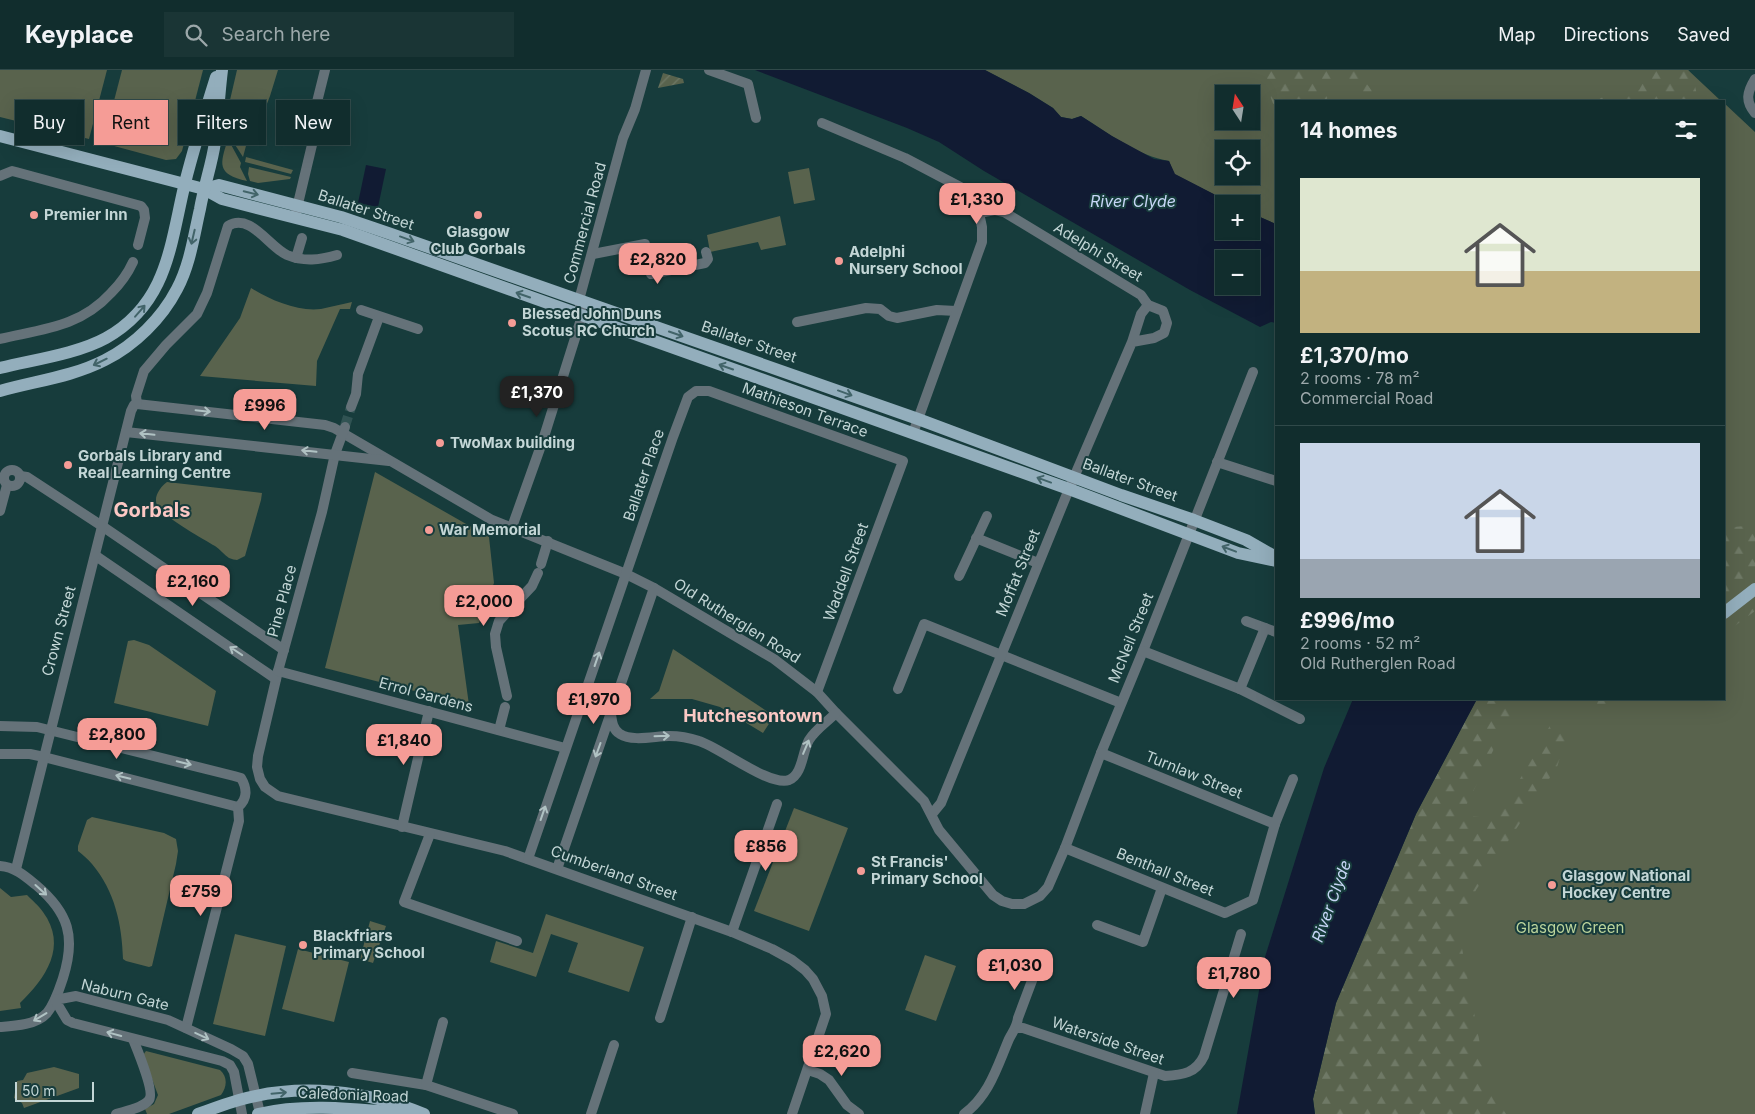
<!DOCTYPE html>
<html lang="en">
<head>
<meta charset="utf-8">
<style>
	body { margin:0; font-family:Inter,sans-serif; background:#1a3535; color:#f1f3f6; height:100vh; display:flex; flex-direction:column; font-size:19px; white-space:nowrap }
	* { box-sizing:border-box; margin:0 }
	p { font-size:16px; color:#9ca8aa }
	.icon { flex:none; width:28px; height:28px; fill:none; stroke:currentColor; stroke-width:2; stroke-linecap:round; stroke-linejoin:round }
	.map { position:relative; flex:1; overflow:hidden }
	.panel { position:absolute; left:1275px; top:30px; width:450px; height:600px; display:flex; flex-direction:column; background:#112d2d; border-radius:0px; box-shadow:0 5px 20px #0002,0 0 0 1px #304949 }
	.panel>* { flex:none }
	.top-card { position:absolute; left:15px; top:30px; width:475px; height:45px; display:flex; gap:10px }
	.needle { width:32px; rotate:348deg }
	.tools { position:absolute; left:1215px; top:15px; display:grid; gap:10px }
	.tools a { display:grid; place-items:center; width:45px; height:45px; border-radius:0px; background:#112d2d; box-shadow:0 5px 20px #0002,0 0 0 1px #304949; font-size:25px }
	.scale { position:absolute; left:15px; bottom:12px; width:79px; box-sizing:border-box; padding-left:5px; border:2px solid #c3d6d6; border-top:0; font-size:14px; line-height:18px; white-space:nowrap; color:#c3d6d6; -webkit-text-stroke:4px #173c3c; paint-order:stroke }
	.price { position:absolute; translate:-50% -42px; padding:0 11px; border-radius:10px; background:#f59c96; color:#111; font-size:16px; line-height:32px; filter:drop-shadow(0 1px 2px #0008) }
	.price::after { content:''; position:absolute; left:50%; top:30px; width:15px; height:11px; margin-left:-8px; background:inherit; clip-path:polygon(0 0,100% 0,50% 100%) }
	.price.current { background:#222; color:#fff }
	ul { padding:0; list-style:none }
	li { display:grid; align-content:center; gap:10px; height:265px; padding:0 25px }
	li+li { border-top:1px solid #304949 }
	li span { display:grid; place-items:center; height:155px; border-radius:0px; color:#555 }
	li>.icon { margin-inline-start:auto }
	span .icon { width:90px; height:90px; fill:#fffc; stroke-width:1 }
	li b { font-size:21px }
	h2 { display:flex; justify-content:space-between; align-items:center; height:60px; padding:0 25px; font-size:21px }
	.tag { padding:0 18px; border-radius:0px; background:#112d2d; box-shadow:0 5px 20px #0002,0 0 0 1px #304949; font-size:18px; line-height:45px }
	.tag.current { background:#f59c96; color:#111 }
	header { display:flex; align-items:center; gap:30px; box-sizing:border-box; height:70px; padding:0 25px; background:#112d2d; border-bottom:1px solid #304949 }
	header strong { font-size:24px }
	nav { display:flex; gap:28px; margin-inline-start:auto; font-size:18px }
	.search { width:350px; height:45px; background:#1a3535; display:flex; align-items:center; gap:12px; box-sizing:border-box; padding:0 18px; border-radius:0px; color:#9ca8aa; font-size:19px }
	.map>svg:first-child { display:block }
	.green { fill:#59634d; fill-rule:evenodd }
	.forest { fill:url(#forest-firs) }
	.garden { fill:url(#garden-furrows) }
	.water { fill:#111b33; fill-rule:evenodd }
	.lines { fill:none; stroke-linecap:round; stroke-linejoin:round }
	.street-tunnel { stroke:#315353; stroke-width:10; stroke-dasharray:10 5; stroke-linecap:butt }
	.street { stroke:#657279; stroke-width:10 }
	.primary { stroke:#93aebc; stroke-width:12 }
	.oneway { stroke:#426469 }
	.oneway2 { stroke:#b0c2c3 }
	.poi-dot { fill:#f59c96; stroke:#173c3c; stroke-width:2 }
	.labels { text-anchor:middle; stroke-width:4; stroke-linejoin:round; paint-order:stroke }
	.street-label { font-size:15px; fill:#c3d6d6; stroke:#173c3c }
	.poi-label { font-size:15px; font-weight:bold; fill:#c3d6d6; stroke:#173c3c; text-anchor:start }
	.park-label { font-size:15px; fill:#bbd39b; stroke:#173c3c }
	.water-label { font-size:16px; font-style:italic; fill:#c7d6f6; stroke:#173c3c }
	.quarter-label { font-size:18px; font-weight:bold; fill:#fcc8c4; stroke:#173c3c }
	.district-label { font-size:20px; font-weight:bold; fill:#fcc8c4; stroke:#173c3c }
</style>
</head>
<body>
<header>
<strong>Keyplace</strong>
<div class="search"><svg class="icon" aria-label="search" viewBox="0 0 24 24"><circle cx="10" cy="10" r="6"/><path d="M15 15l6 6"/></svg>Search here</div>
<nav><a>Map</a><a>Directions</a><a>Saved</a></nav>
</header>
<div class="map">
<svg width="1755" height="1044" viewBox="0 0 1755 1044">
	<defs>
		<pattern id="forest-firs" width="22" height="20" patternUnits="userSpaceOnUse" patternTransform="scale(1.25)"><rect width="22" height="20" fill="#59634d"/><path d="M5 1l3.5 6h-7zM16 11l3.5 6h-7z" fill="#6f7966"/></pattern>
		<pattern id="garden-furrows" width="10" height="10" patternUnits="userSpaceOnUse" patternTransform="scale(1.25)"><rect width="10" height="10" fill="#59634d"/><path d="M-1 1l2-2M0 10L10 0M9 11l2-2" fill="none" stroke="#6f7966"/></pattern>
	</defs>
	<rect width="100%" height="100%" fill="#173c3c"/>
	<g class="green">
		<path d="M 0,0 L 107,0 L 89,69 L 0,47 Z"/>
		<path d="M 122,0 L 203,0 L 182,81 L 176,89 L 166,90 L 103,73 Z"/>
		<path d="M 237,0 L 278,0 L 270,26 L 256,62 L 250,61 L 243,87 L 230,67 L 230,30 Z"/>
		<path d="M 985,0 L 1688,0 L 1721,31 L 1276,31 L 1276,154 L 1260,147 L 1259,150 L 1251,155 L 1251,134 L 1233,134 L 1174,104 L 1169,91 C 1138,86 1108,63 1081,46 L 1072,49 L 1061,47 L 1053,38 L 1029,23 ZM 1224,24 L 1251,24 L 1251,51 L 1224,51 ZM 1224,79 L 1251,79 L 1251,106 L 1224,106 Z"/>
		<path d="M 1724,33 L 1755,62 L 1755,1044 L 1315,1044 L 1480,629 L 1724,629 Z"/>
		<path d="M 228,69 L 241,93 L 240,97 L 247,111 C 216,104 220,94 228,69 Z"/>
		<path d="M 246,87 L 293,100 L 291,104 L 245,92 Z"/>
		<path d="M 249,97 L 291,107 L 290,109 L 258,113 L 250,111 L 248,104 Z"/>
		<path d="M 809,98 L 815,130 L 794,134 L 788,102 Z"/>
		<path d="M 780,146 L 786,175 L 761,180 L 758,172 L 710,182 L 707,165 Z"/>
		<path d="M 251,218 C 270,230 298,242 321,239 C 331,237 342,234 352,232 L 350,239 L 340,239 L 317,291 L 316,316 L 200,306 L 240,248 Z"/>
		<path d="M 375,402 L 489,467 L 494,513 L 479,553 L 458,555 L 469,635 L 325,598 Z"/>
		<path d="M 167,412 L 262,423 L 261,430 L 245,486 L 237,490 C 235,490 232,489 229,488 C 224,485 220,479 215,476 C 203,469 162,446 157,435 C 153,427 161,416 167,412 Z"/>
		<path d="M 134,570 L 149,575 L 216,621 L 208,656 L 114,633 L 128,571 Z"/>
		<path d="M 673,579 L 774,646 L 763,663 L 720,637 L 692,629 L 650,629 L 659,621 Z"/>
		<path d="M 794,738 L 848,758 L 809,861 L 754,841 Z"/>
		<path d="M 92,747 L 164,763 L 176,769 L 178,781 L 176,794 L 152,896 L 149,897 L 126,891 L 123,889 C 122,855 115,821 92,794 C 88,789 83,785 78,781 L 78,776 L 87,750 Z"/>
		<path d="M 0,818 L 11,827 L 27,825 C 32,830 39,836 43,842 C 68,876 46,908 20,933 L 21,938 L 0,941 Z"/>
		<path d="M 546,844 L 644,877 L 629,922 L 568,902 L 578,873 L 551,864 L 536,907 L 490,892 L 496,871 L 533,883 Z"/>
		<path d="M 370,851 L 386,856 L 373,893 L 360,889 Z"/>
		<path d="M 235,864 L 286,876 L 265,966 L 213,954 Z"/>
		<path d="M 298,879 L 349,892 L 334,952 L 282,939 Z"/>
		<path d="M 925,885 L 956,896 L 936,951 L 905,940 Z"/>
		<path d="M 146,981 L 220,1000 C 228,1007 227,1017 221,1025 L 169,1044 L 147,1044 L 145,1039 L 154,1034 L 158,1025 L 143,985 Z"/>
		<path d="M 54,997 L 79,1004 L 79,1018 L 24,1038 L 22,1033 L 14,1028 L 17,1011 L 23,1010 L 27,1003 Z"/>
	</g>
	<g class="forest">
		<path d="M 1260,0 L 1356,0 L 1380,31 L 1361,31 L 1337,7 L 1326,31 L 1276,31 L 1276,41 Z"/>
		<path d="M 1645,0 L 1688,0 L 1693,7 L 1697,25 L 1693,29 L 1688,31 L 1595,31 L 1609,24 L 1615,22 L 1627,25 L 1639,20 L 1647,5 Z"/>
		<path d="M 1755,455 L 1755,541 L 1724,564 L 1724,458 Z"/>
		<path d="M 1477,629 L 1510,629 L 1513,640 L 1462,744 L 1497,750 L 1552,652 L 1566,669 L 1557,697 L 1476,820 L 1458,857 L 1488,1017 L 1506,1044 L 1315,1044 L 1313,1029 L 1336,933 L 1416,744 Z"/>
		<path d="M 1580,629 L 1631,629 L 1605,636 Z"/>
	</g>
	<path class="garden" d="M 663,3 L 683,9 L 684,13 L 658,18 Z"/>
	<g class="water">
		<path d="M 755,0 L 985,0 L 1029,23 L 1053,38 L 1061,47 L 1072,49 L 1081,46 L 1112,66 L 1154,89 L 1169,91 L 1175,104 L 1233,134 L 1224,134 L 1224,161 L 1251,161 L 1251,155 L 1259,150 L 1260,147 L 1276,154 L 1276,253 L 1271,252 L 1260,257 L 1190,220 L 984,101 L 939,72 L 907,58 ZM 1224,189 L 1251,189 L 1251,216 L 1224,216 Z"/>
		<path d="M 366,95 L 386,99 L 378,137 L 358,133 Z"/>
		<path d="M 1353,629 L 1477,629 L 1416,744 L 1336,933 L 1313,1029 L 1315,1044 L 1237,1044 L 1265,887 L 1324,698 Z"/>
	</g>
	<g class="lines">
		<path class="street-tunnel" d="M 345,356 L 351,337"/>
		<g class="street">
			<path d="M 709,0 L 748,14 L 756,48"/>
			<path d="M 1755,9 C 1747,22 1745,31 1755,43"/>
			<path d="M 822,53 L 905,88 L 964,119 L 974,130 L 979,143 L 995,140 L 1004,142 L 1141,225 L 1148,235"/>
			<path d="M 0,106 L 12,101 L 16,102 L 141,136 L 144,140 L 145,148 L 138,175"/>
			<path d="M 296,142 L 316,58 L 317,32 L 325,0"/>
			<path d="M 593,184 L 645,174 L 651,204 L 705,193 L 708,189 L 706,182"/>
			<path d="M 296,188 L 302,168"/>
			<path d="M 361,240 L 418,259"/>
			<path d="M 797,252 L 866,238 L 880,239 L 889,246 L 897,248 L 937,240 L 956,241"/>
			<path d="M 0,269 C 43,259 80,257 111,223 C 120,214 128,203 133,192"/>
			<path d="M 137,334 L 325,355 L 334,358 L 492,450 L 626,504 L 654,518 L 774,589 L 817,622 L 836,643 L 924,731 L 939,760 L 993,825 L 1002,831 L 1012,834 L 1024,834 L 1040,826 L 1048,817 L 1065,778 L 1101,683 L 1143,581 L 1253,302"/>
			<path d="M 137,334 L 136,326 L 144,301 L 166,275 L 197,244 L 207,223 L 228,156 C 250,142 269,177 287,185 C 304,192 320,190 337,185"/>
			<path d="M 351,337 L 356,324 L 358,304 L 379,247"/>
			<path d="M 345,357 L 335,384 L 322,442 L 278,601 L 258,686 L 257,697 L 260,709 L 265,717 L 278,726 L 505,781 L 732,862 L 772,879 L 792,890 L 805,900 L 813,909 L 822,926 L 826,944 L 792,1044"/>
			<path d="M 126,362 L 389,391"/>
			<path d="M 913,363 L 982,172 L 982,157 L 979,143"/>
			<path d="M 1217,392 L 1276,411"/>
			<circle cx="12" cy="408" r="8"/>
			<path d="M 20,406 L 27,407 L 102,456 L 284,580"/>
			<path d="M 0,441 L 7,415"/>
			<path d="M 512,457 L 543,370 L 582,246 L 579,230 L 623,68 L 635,39 L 646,0"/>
			<path d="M 976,468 L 1038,493"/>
			<path d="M 96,486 L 276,609"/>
			<path d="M 541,494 L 548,471"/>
			<path d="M 959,506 L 987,446"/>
			<path d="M 1246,551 L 1265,558"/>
			<path d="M 1143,581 L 1240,619 L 1300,649"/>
			<path d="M 278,601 L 565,678"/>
			<path d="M 898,619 L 924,554 L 1121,633"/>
			<path d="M 1240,619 L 1265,558 L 1276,562"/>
			<path d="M 507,626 L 496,577 L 495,564 L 499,551 L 532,516 L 538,503"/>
			<path d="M 611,644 C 612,652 613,660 620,664 C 633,672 655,666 669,666 C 680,666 690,668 699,671 C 719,677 770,717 789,710 C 803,704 802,682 809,670 C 815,660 827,652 836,643"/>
			<path d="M 0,656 L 37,657 L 234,706 L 241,708 C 247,718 248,729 238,737"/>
			<path d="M 499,660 L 505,637"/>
			<path d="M 1101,683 L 1275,754"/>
			<path d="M 0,684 L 30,684 L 44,687 L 238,737"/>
			<path d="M 932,744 L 941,733 L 1069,419 L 1132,272 L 1141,244 L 1148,235 L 1163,241 L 1167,253 L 1164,263 L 1154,268 L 1132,272"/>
			<path d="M 402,757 L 429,641"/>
			<path d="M 430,764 L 404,832 L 517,871"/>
			<path d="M 1065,778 L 1225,843 L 1253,830 L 1275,754 L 1293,709"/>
			<path d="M 528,789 L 673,367 L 688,327 L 696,321 L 709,321 L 903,391 L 817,622"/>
			<path d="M 0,796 C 15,797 25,806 36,815 C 69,843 76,867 63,908 C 59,920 55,933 47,943 C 36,955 15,956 0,957"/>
			<path d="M 16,799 L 131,341 L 134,335 L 137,334"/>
			<path d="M 557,799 L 654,518"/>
			<path d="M 1097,855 L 1143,872 L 1162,818"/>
			<path d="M 732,862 L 777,734"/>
			<path d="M 660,948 L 692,847"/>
			<path d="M 186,958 L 239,751 L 238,737"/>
			<path d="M 1017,958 L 1023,958 L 1165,1006 C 1183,1005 1196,1003 1204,986 L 1241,864"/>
			<path d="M 808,1000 L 820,1004 L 829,1010 L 847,1035 L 859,1044"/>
			<path d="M 352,1003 L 426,1015 L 513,1044"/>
			<path d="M 426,1015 L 443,952"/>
			<path d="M 116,1044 C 126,1041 143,1038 149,1030 C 155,1022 137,979 133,969"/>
			<path d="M 242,1044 L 234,1002 L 230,995 L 222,991 L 73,953 L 67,950 L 55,930 L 76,926 L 168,950 L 231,979 L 243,986 L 248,994 L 260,1043"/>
			<path d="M 591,1044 L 614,975"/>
			<path d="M 964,1044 C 989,1026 997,997 1009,969 C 1013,961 1017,957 1018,948 L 1039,892"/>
			<path d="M 1145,1044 L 1154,1003"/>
		</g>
		<g class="primary">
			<path d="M 0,66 L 204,119 L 222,129 L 343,160 L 1069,419 L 1238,483 L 1276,491"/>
			<path d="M 204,119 L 219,115 L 341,147 L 391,164 L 918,349 L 1121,425 L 1194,450 L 1246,470 L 1274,486"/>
			<path d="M 0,298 C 32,290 77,284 106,268 C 168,233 170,175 185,113 C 194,77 205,42 216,7"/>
			<path d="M 0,321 C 35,311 72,307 105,290 C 135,275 162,248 177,219 C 190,195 194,165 200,139 C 204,116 212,94 215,72 C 218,48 219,24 222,0"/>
			<path d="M 1724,543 L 1755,519"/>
			<path d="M 198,1044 C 212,1039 225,1034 239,1030 C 299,1013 367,1020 424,1044"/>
			<path d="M 258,1044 C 309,1032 362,1040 414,1044"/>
		</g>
	</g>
	<defs><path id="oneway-shaft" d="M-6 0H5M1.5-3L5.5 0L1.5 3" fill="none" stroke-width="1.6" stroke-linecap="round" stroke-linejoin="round" transform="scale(1.25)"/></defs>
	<g class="oneway">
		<use href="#oneway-shaft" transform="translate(251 123) rotate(14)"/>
		<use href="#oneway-shaft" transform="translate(193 167) rotate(103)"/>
		<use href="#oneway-shaft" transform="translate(407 169) rotate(20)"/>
		<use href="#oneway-shaft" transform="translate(523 225) rotate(-161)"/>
		<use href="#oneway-shaft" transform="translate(140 241) rotate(-49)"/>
		<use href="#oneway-shaft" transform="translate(676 264) rotate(19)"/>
		<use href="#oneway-shaft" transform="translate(100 292) rotate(154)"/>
		<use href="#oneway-shaft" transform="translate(726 297) rotate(-161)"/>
		<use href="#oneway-shaft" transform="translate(845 323) rotate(20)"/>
		<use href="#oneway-shaft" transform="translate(1044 410) rotate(-160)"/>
		<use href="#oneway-shaft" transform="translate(1229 479) rotate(-159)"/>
		<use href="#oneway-shaft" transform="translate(279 1023) rotate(-5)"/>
	</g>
	<g class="oneway2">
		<use href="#oneway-shaft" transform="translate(203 341) rotate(6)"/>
		<use href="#oneway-shaft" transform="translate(147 364) rotate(-174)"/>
		<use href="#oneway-shaft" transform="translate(309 381) rotate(-174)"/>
		<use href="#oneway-shaft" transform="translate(236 581) rotate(-146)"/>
		<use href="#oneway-shaft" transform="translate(597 589) rotate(-71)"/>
		<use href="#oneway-shaft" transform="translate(662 666) rotate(-2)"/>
		<use href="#oneway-shaft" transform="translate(806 677) rotate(-67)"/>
		<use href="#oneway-shaft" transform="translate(598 680) rotate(110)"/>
		<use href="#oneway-shaft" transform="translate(184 693) rotate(14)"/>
		<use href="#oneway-shaft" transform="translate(123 707) rotate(-166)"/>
		<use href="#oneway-shaft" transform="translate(543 743) rotate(-71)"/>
		<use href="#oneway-shaft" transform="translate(41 820) rotate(42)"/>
		<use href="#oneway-shaft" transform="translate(40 947) rotate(149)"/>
		<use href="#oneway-shaft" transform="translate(114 964) rotate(-165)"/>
		<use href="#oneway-shaft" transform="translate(202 966) rotate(25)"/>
	</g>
	<g class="poi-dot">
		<circle cx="34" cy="145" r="5"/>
		<circle cx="478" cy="145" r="5"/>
		<circle cx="839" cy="191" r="5"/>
		<circle cx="512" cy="253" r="5"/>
		<circle cx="440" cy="373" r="5"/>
		<circle cx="68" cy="395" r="5"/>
		<circle cx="429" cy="460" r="5"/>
		<circle cx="861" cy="801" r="5"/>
		<circle cx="1552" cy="815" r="5"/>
		<circle cx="303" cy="875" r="5"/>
	</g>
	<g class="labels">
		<g class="street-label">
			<text transform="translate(366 140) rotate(18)" y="5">Ballater Street</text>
			<text transform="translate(585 153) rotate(-75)" y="5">Commercial Road</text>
			<text transform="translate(1098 182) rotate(31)" y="5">Adelphi Street</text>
			<text transform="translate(749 272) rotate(19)" y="5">Ballater Street</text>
			<text transform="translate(805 340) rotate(20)" y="5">Mathieson Terrace</text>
			<text transform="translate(644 405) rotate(-71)" y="5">Ballater Place</text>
			<text transform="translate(1130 410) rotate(20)" y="5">Ballater Street</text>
			<text transform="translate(846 502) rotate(-70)" y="5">Waddell Street</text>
			<text transform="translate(1018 503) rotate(-68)" y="5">Moffat Street</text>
			<text transform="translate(282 531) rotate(-75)" y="5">Pine Place</text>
			<text transform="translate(737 551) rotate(32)" y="5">Old Rutherglen Road</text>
			<text transform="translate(59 561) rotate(-75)" y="5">Crown Street</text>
			<text transform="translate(1131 568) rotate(-68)" y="5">McNeil Street</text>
			<text transform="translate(426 625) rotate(15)" y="5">Errol Gardens</text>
			<text transform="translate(1194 705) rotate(22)" y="5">Turnlaw Street</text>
			<text transform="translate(1165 802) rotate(22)" y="5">Benthall Street</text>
			<text transform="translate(614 803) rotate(20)" y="5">Cumberland Street</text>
			<text transform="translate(125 925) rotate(14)" y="5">Naburn Gate</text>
			<text transform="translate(1108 971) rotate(19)" y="5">Waterside Street</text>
			<text transform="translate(353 1025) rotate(2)" y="5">Caledonia Road</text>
		</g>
		<g class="poi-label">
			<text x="44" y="150">Premier Inn</text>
			<text x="478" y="167" text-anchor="middle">Glasgow<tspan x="478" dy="17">Club Gorbals</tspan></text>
			<text x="849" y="187">Adelphi<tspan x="849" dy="17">Nursery School</tspan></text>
			<text x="522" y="249">Blessed John Duns<tspan x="522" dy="17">Scotus RC Church</tspan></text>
			<text x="450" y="378">TwoMax building</text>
			<text x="78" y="391">Gorbals Library and<tspan x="78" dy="17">Real Learning Centre</tspan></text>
			<text x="439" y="465">War Memorial</text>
			<text x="871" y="797">St Francis'<tspan x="871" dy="17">Primary School</tspan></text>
			<text x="1562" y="811">Glasgow National<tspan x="1562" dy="17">Hockey Centre</tspan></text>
			<text x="313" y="871">Blackfriars<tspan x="313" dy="17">Primary School</tspan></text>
		</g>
		<g class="park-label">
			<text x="1570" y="863">Glasgow Green</text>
		</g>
		<g class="water-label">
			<text x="1133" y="137">River Clyde</text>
			<text transform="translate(1331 831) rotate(-70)" y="6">River Clyde</text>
		</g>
		<g class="quarter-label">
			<text x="753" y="652">Hutchesontown</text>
		</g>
		<g class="district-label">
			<text x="152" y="447">Gorbals</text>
		</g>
	</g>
</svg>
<div class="tools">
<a><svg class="needle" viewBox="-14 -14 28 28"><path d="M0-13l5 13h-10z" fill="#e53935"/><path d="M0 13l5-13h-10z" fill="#9ca8aa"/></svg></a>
<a><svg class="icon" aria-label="locate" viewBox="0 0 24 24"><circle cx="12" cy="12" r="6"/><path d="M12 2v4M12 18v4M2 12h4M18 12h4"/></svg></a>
<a>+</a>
<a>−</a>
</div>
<div class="scale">50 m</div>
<b class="price" style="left:977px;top:155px">£1,330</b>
<b class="price" style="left:658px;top:215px">£2,820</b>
<b class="price current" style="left:537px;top:348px">£1,370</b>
<b class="price" style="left:265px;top:361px">£996</b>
<b class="price" style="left:193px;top:537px">£2,160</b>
<b class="price" style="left:484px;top:557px">£2,000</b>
<b class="price" style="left:594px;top:655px">£1,970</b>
<b class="price" style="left:117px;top:690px">£2,800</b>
<b class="price" style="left:404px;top:696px">£1,840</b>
<b class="price" style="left:766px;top:802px">£856</b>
<b class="price" style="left:201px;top:847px">£759</b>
<b class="price" style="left:1015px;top:921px">£1,030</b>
<b class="price" style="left:1234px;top:929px">£1,780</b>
<b class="price" style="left:842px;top:1007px">£2,620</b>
<div class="top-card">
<a class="tag">Buy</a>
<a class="tag current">Rent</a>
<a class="tag">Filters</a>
<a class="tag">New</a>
</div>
<section class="panel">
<h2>14 homes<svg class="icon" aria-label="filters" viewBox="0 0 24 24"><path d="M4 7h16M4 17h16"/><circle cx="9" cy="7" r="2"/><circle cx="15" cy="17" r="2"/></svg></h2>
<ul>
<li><span style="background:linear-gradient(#dfe7d0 60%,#c2b280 0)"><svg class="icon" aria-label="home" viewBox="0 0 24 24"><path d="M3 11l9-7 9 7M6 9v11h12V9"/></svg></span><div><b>£1,370/mo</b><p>2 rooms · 78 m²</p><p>Commercial Road</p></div></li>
<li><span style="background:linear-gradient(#c9d6e8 75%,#9aa5b1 0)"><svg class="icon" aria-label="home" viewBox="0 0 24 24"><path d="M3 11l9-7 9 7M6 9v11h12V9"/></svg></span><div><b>£996/mo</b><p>2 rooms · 52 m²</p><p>Old Rutherglen Road</p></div></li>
</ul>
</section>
</div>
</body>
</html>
